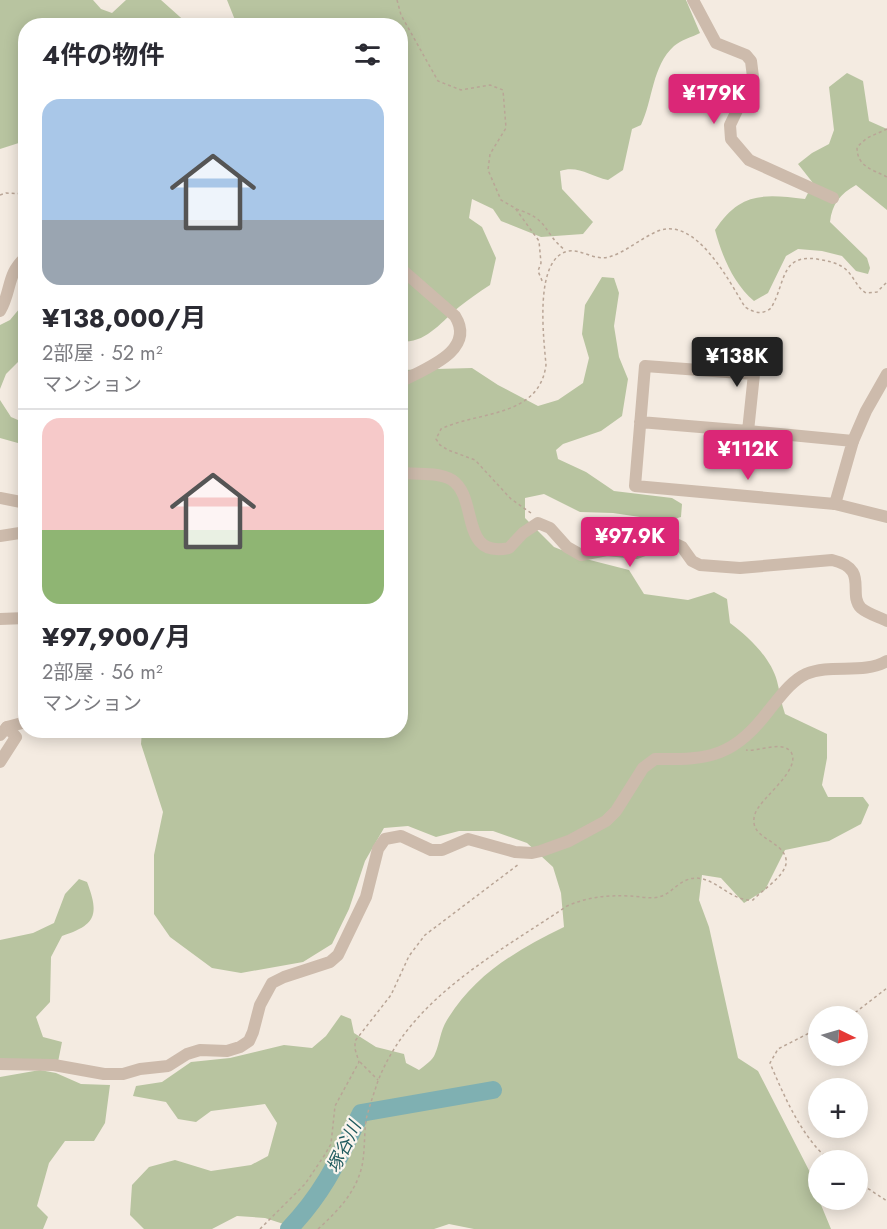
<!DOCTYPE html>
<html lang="ja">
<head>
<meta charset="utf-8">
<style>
	body { margin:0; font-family:Jost,"Noto Sans JP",sans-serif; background:#f7f7f7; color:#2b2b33; height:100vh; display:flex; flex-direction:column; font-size:22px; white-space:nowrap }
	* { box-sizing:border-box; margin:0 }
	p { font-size:20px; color:#7c7c81 }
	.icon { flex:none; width:33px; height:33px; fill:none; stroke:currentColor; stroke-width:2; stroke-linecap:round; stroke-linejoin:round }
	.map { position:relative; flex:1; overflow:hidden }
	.drawer { position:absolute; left:18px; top:18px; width:390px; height:720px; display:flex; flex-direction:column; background:#fff; border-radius:24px; box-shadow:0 3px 15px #0003 }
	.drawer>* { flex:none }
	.needle { width:39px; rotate:95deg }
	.fabs { position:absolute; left:808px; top:1006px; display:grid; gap:12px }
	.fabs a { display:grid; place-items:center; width:60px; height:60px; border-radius:50%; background:#fff; box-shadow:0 3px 15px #0003; font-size:30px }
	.price { position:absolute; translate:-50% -51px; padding:0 14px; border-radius:6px; background:#db2777; color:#fff; font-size:20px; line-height:39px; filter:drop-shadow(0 2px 3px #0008) }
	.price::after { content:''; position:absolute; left:50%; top:36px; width:18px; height:14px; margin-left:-9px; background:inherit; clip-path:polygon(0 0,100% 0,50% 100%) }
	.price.current { background:#222; color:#fff }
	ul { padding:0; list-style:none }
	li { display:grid; align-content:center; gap:12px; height:318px; padding:0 24px }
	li+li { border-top:2px solid #e1e1e2 }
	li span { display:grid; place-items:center; height:186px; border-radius:18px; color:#555 }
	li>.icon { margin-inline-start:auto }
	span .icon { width:108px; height:108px; fill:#fffc; stroke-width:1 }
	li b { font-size:26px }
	h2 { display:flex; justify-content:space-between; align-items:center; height:72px; padding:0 24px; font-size:26px }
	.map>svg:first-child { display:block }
	.green { fill:#b8c4a0 }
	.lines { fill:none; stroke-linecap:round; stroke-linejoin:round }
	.river { stroke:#7fb0b2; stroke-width:18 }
	.path { stroke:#b9a596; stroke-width:1.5; stroke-dasharray:3 3; stroke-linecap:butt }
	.minor { stroke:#cdbbac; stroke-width:12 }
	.labels { text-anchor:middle; stroke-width:4.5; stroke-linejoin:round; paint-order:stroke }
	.water-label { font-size:18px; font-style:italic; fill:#1f5a5e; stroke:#fbf5ee }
</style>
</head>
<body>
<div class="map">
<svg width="887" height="1229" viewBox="0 0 887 1229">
	<rect width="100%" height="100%" fill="#f4ebe1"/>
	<g class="green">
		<path d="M 0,0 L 93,0 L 101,9 L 112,13 L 126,0 L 161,0 L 189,25 L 26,26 L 25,141 L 0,149 Z"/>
		<path d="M 227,0 L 686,0 L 700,33 C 692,37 681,40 674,46 C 652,66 653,100 641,125 L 632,129 L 623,170 L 608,180 C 590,176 578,165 560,171 L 562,189 L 593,222 L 583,234 L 541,237 L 501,221 L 493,209 L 472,199 L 469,218 L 482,227 L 496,258 L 490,285 C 479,292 469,299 459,307 C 442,321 425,345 400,341 L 400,26 L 237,25 Z"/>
		<path d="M 847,73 L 863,81 L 869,121 L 887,129 L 887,210 L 856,185 C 840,194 832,204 830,222 L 867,258 L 870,268 L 868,274 L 856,271 L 842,256 L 822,251 L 798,249 L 786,256 L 768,293 L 754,301 C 733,283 722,256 715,230 C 740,192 763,194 805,199 L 813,183 L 798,164 L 812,153 L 829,144 L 834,130 L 829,87 Z"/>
		<path d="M 602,277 L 614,278 L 619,293 L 614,326 L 619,357 L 628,379 L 622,416 L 601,431 L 563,444 L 556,450 L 558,459 L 586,472 L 614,491 L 672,498 L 682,504 L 681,517 L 667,521 L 613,513 L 580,512 L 544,494 L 525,498 L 525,518 L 554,547 L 582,558 L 629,570 L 644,594 L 688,600 L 714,592 L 727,599 L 730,623 C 748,636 771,658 777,681 C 780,692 781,703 785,714 L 827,734 L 827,758 L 822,785 L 828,797 L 863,797 L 869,805 L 861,824 L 829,841 L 785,850 L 765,890 L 744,903 L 721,878 L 702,875 L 699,900 L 709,927 L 738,1058 L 758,1071 L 815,1182 L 819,1200 L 831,1229 L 474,1229 L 449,1224 L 434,1229 L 299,1229 L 265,1218 L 237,1216 L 212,1229 L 144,1229 L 130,1215 L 132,1185 L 149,1167 L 175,1160 L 211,1171 L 251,1165 L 268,1156 L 277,1123 L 265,1104 L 211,1111 L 196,1122 L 178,1119 L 166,1102 L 133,1096 L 136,1086 L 162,1082 L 191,1062 L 230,1058 L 284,1045 L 312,1048 L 326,1036 L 341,1015 L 351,1019 L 354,1033 L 376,1047 L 404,1054 L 406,1063 L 419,1070 C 424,1066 433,1060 435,1054 C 440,1043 440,1031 447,1020 C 475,974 517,950 564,927 L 561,893 L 553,867 L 527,843 L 493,831 L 459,831 L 436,837 L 408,826 L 384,828 L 365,861 L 349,909 L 332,944 L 303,962 L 241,973 L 212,968 L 170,937 L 154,914 L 154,855 L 163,812 L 141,744 L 142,731 L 400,730 L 401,370 L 472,368 L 498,385 L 538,406 L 558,400 L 583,383 L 589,358 L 582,334 L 585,305 Z"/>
		<path d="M 25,302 L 25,355 L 6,374 L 0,389 L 0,325 L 10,320 Z"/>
		<path d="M 0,400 L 11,417 L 25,423 L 25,445 L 0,438 Z"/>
		<path d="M 79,879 L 87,882 C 100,916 95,925 62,936 L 51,957 L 50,1002 L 36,1017 L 43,1037 L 62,1042 L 58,1062 L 0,1069 L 0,940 L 33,933 L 54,923 L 65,894 Z"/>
		<path d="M 40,1070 L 56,1073 L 81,1084 L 110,1085 L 105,1123 L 94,1141 L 65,1141 L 49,1163 L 37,1206 L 48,1217 L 43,1229 L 0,1229 L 0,1077 Z"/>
	</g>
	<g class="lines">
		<path class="river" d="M 289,1229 C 325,1191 338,1160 361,1113 L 493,1090"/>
		<g class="path">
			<path d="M 397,0 L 401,15 L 438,81 L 461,90 L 490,85 L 503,90 L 506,128 L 490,154 L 488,170 L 501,200 L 515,208 L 539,241 L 541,263 L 538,271 L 543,283"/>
			<path d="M 887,129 L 867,138 L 857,147 C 857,167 872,169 887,177"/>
			<path d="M 0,195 L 6,193 L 26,194"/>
			<path d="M 516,209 C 550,219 542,232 565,250"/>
			<path d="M 531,513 L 511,499 L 475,460 L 448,450 L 440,445 L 436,439 L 441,429 C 478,411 539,418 546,365 C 544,340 533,257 569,251 C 581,249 595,261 609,257 C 626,252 641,238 658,231 C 696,216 729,281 745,307 C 754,313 763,315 771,308 C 786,283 780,254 817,259 C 827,261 836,262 844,268 C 853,274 856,287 866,293 L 877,292 L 887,282"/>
			<path d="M 844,1017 L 856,1012 L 887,988"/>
			<path d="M 819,1028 L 778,1049 L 770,1063 C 785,1098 801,1136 830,1161"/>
			<path d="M 360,1062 L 378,1080"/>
			<path d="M 858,1182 L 887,1201"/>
			<path d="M 260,1229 L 305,1184 L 324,1156 L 331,1144 L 335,1106 L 359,1062 L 355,1049 L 355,1041 L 391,995 L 409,956 L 425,935 L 519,864"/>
			<path d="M 318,1229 C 338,1211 356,1192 362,1166 C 365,1151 364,1135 366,1120 C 369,1107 374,1093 378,1081 C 410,998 498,953 567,906 C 588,897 606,895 630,896 C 639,896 652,900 662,896 C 675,891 683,874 703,879 C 721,884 733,901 753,900 C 763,889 789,874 786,859 C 782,839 747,839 755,814 C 760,798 802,770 791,752 C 782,740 759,752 746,750"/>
		</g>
		<g class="minor">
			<path d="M 693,0 L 716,43 L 746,55 L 751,61 L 753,77 L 730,125 L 731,139 L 749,160 L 833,198"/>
			<path d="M 400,268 L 455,316 C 477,351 424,369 400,382"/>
			<path d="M 0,311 C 12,291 6,274 26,257"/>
			<path d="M 640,422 L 748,431 L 754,374 L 645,366 L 635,486 L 835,504 L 887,517"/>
			<path d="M 748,431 L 853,441 L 835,504"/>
			<path d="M 853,441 L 866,411 L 887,374"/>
			<path d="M 400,473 C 416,474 439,472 452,480 C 479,498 459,559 509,548 L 523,533 L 538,523 L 550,528 L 567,547 L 581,555 L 607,550 L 636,553 L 669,541 L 682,547 L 692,561 L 700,565 L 740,568 L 832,560 C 870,569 847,593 861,608 C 868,614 879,617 887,621"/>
			<path d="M 0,498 L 26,503"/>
			<path d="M 0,536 L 26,532"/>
			<path d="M 0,619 L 26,618"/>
			<path d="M 0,735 L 7,727 L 26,722"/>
			<path d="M 0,762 L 16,737 L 7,727"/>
			<path d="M 0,1064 L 54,1065 L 104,1074 L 123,1074 L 140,1069 L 168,1066 L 187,1054 L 200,1050 L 227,1051 L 240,1047 L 249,1041 L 253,1032 L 260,1005 L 272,983 L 284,977 L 330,962 L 338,955 L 366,897 L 378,849 L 385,839 L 401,836 L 431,850 L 442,850 L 468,839 L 515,852 L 532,853 L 541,851 L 569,841 L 606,821 L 616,811 L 643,768 L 655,759 C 712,760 734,756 770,709 C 780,697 791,681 806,674 C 831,663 863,675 887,661"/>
		</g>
	</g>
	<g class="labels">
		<g class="water-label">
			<text transform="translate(344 1147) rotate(-64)" y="6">塚谷川</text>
		</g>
	</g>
</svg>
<div class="fabs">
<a><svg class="needle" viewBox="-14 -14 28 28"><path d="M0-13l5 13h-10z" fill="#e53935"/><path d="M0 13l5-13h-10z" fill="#7c7c81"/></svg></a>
<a>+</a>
<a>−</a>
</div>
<b class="price" style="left:714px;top:125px">¥179K</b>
<b class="price current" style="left:737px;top:388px">¥138K</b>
<b class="price" style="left:748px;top:481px">¥112K</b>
<b class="price" style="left:630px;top:568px">¥97.9K</b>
<section class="drawer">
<h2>4件の物件<svg class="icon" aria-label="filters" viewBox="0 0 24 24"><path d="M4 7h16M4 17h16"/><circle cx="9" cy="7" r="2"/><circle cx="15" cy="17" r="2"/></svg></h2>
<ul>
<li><span style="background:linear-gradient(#a9c7e8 65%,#9aa5b1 0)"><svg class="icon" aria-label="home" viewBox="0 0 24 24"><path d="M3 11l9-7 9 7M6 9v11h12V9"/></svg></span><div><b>¥138,000/月</b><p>2部屋 · 52 m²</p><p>マンション</p></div></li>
<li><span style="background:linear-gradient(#f6c9c9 60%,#8fb573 0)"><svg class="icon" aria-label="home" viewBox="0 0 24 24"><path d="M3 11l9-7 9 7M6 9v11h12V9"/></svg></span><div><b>¥97,900/月</b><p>2部屋 · 56 m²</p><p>マンション</p></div></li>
</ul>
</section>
</div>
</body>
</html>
